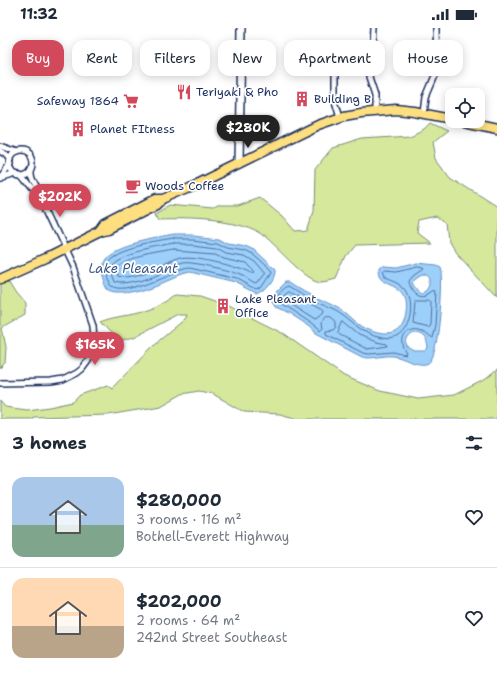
<!DOCTYPE html>
<html lang="en">
<head>
<meta charset="utf-8">
<style>
	body { margin:0; font-family:"Shantell Sans",sans-serif; background:#f6f6f7; color:#1f2937; height:100vh; display:flex; flex-direction:column; font-size:15px; white-space:nowrap }
	* { box-sizing:border-box; margin:0 }
	p { font-size:13px; color:#747a83 }
	.icon { flex:none; width:22px; height:22px; fill:none; stroke:currentColor; stroke-width:2; stroke-linecap:round; stroke-linejoin:round }
	.map { position:relative; height:391px; overflow:hidden }
	.side { display:flex; flex-direction:column; background:#fff; flex:1 }
	.side>* { flex:none }
	.banner { position:absolute; left:12px; top:12px; width:473px; height:36px; display:flex; gap:8px }
	.controls { position:absolute; left:445px; top:60px; display:grid; gap:8px }
	.controls a { display:grid; place-items:center; width:40px; height:40px; border-radius:8px; background:#fff; box-shadow:0 2px 10px #0003; font-size:20px }
	.price { position:absolute; translate:-50% -34px; padding:0 9px; border-radius:14px; background:#d1495b; color:#fff; font-size:13px; line-height:26px; filter:drop-shadow(0 1px 2px #0008) }
	.price::after { content:''; position:absolute; left:50%; top:24px; width:12px; height:9px; margin-left:-6px; background:inherit; clip-path:polygon(0 0,100% 0,50% 100%) }
	.price.current { background:#222; color:#fff }
	ul { padding:0; list-style:none }
	li { display:flex; align-items:center; gap:12px; height:100px; padding:0 12px }
	li+li { border-top:1px solid #e0e1e3 }
	li span { display:grid; place-items:center; flex:none; width:112px; height:80px; border-radius:12px; color:#555 }
	li>.icon { margin-inline-start:auto }
	span .icon { width:48px; height:48px; fill:#fffc; stroke-width:1 }
	li b { font-size:17px }
	h2 { display:flex; justify-content:space-between; align-items:center; height:48px; padding:0 12px; font-size:17px }
	.pill { padding:0 14px; border-radius:12px; background:#fff; box-shadow:0 2px 10px #0003; font-size:14px; line-height:36px }
	.pill.current { background:#d1495b; color:#fff }
	.status { display:flex; justify-content:space-between; align-items:center; height:28px; padding:0 20px; background:#fff; direction:ltr }
	.status svg { height:11px; fill:currentColor }
	.map>svg:first-child { display:block }
	.green { fill:#d6e89b; stroke:#788c7c }
	.water { fill:#9ccffa; stroke:#688fbc; fill-rule:evenodd }
	.lines { fill:none; stroke-linecap:round; stroke-linejoin:round }
	.shore { stroke:#4f6f9c; stroke-width:1 }
	.street-casing { stroke:#1b2f5e; stroke-width:8 }
	.secondary-casing { stroke:#1b2f5e; stroke-width:10 }
	.primary-casing { stroke:#1b2f5e; stroke-width:11 }
	.street { stroke:#fff; stroke-width:5 }
	.secondary { stroke:#fff; stroke-width:7 }
	.primary { stroke:#fedf80; stroke-width:8 }
	.labels { text-anchor:middle; stroke-width:3.5; stroke-linejoin:round; paint-order:stroke }
	.poi-label { font-size:12px; fill:#1b2f5e; stroke:#fff; text-anchor:start }
	.water-label { font-size:13px; font-style:italic; fill:#3b5785; stroke:#fff }
</style>
</head>
<body>
<div class="status"><b>11:32</b><svg viewBox="0 0 49 12"><path d="M0 12V9h3v3zM5 12V6h3v6zM10 12V3h3v9zM15 12V0h3v12zM26 1h20v11H26zM47 4h2v5h-2z"/></svg></div>
<div class="map">
<svg width="497" height="391" viewBox="0 0 497 391">
	<rect width="100%" height="100%" fill="#fff"/>
	<filter id="ink" filterUnits="userSpaceOnUse"><feTurbulence type="fractalNoise" baseFrequency=".025" numOctaves="2"/><feDisplacementMap in="SourceGraphic" scale="8" xChannelSelector="R" yChannelSelector="G"/><feConvolveMatrix kernelMatrix="1 2 1 2 8 2 1 2 1" color-interpolation-filters="sRGB"/></filter>
	<g filter="url(#ink)">
		<g class="green">
			<path d="M 430,95 L 447,103 L 433,114 L 436,130 L 450,149 L 497,179 L 497,270 L 455,225 L 449,215 L 447,196 L 437,190 L 419,194 L 417,205 L 430,215 L 355,217 L 346,228 L 336,251 C 332,252 326,254 321,254 C 304,253 275,215 259,205 C 233,191 189,190 160,191 L 157,185 L 170,177 L 213,181 L 219,178 L 238,178 L 260,170 L 282,188 L 295,203 L 308,202 L 314,183 L 315,142 L 333,120 L 362,111 L 410,108 L 424,101 Z"/>
			<path d="M 6,248 L 15,263 L 25,275 L 25,287 L 2,300 L 6,319 L 5,335 L 0,340 L 0,251 Z"/>
			<path d="M 177,266 L 200,268 L 226,277 L 282,305 L 344,348 L 380,363 L 418,371 L 454,367 L 486,351 L 497,342 L 497,391 L 298,391 L 280,386 L 244,384 L 213,366 L 199,363 L 182,366 L 161,378 L 108,387 L 33,389 L 32,391 L 0,391 L 0,373 L 5,379 L 27,382 L 50,379 L 73,374 L 80,367 L 108,357 L 112,360 L 155,316 L 185,291 L 187,286 L 178,286 L 134,309 L 119,313 L 100,294 C 112,289 125,288 137,285 C 152,281 165,275 177,266 Z"/>
		</g>
		<g class="water">
			<path d="M 173,207 L 194,207 L 220,210 L 229,215 L 246,218 L 253,221 L 275,242 C 276,250 266,263 257,266 L 236,255 L 190,244 C 181,245 175,249 167,252 C 152,259 133,266 117,265 C 108,265 106,258 104,251 C 102,245 100,235 104,230 C 114,216 156,210 173,207 Z"/>
			<path d="M 416,235 L 436,237 L 440,239 L 441,244 C 443,260 439,316 432,330 C 431,333 429,335 426,336 C 415,338 403,329 393,328 C 382,327 372,332 362,329 L 316,305 L 308,298 L 288,285 L 276,279 L 273,273 L 274,270 L 277,263 L 286,254 L 290,254 C 299,260 308,265 317,270 C 324,273 332,276 339,280 C 348,285 354,294 363,299 C 376,306 395,312 403,295 C 406,287 408,277 405,268 C 400,254 378,258 379,242 L 383,239 L 396,240 ZM 424,247 C 440,248 429,271 420,263 C 418,261 415,257 414,254 L 419,250 ZM 414,305 C 423,305 427,311 428,320 L 425,323 L 415,323 L 407,319 C 405,313 408,308 414,305 Z"/>
		</g>
		<g class="lines">
			<g class="shore">
				<path d="M 173,211 L 193,211 L 218,214 L 228,219 L 245,222 L 251,225 L 257,230 L 269,241 L 271,245 L 261,260 L 257,262 L 237,251 L 190,240 C 172,241 126,271 111,258 C 108,252 104,241 106,234 C 111,220 160,213 173,211 Z"/>
				<path d="M 174,216 L 193,216 L 217,219 L 226,224 L 244,227 L 254,233 L 265,246 L 258,255 L 256,256 C 250,253 246,249 240,247 C 228,242 193,233 182,235 C 175,237 169,241 163,244 C 151,250 127,259 115,255 L 111,244 L 111,236 C 121,224 158,219 174,216 Z"/>
				<path d="M 174,222 L 215,225 L 224,229 L 245,234 L 254,244 L 251,245 C 238,238 194,226 180,230 C 165,234 134,255 119,249 L 117,238 C 126,229 161,224 174,222 Z"/>
				<path d="M 417,239 L 423,240 L 424,241 L 414,248 L 410,253 C 410,257 412,258 414,262 C 420,270 427,269 434,263 L 437,264 L 435,297 L 432,310 C 427,307 424,303 418,302 C 404,299 398,315 407,325 L 406,327 L 393,324 L 369,326 L 363,325 L 326,306 L 326,303 L 333,302 L 336,299 L 336,295 C 333,290 328,288 323,291 L 321,296 L 322,301 L 320,303 L 310,295 L 278,274 C 277,268 282,260 289,258 C 298,263 306,269 316,274 C 322,277 329,279 335,282 C 354,292 359,306 382,310 C 386,311 390,311 394,310 C 411,304 415,274 406,261 C 401,254 392,253 385,249 L 383,244 L 385,243 L 396,244 Z"/>
				<path d="M 289,264 L 322,282 L 323,285 L 316,291 L 314,292 L 284,273 L 284,268 Z"/>
				<path d="M 417,272 L 429,272 L 431,273 L 430,296 L 428,299 L 413,295 L 415,274 Z"/>
				<path d="M 343,294 L 359,307 L 376,314 L 387,316 L 388,318 L 367,321 L 340,307 L 338,305 Z"/>
			</g>
			<g class="street-casing">
				<g id="street">
					<path d="M 374,0 L 372,35 L 369,49 L 375,67 L 375,83"/>
					<path d="M 335,37 L 335,72 L 340,89"/>
					<path d="M 424,85 L 426,69 L 437,43 L 436,0"/>
					<path d="M 0,118 L 17,124"/>
					<path d="M 0,123 L 6,127 L 10,132"/>
					<circle cx="21" cy="135" r="12"/>
					<path d="M 20,146 C 27,153 31,162 39,167"/>
					<path d="M 0,150 L 16,145"/>
					<path d="M 0,150 L 10,136"/>
					<path d="M 0,355 L 51,354 L 63,352 L 77,345 L 82,341 L 88,333 L 92,324 L 94,313 L 93,297 L 73,239 L 39,167 C 39,157 30,154 31,142"/>
				</g>
			</g>
			<g class="secondary-casing">
				<path id="secondary" d="M 239,136 L 241,0"/>
			</g>
			<g class="primary-casing">
				<g id="primary">
					<path d="M 464,93 L 497,100"/>
					<path d="M 101,203 L 106,196 L 155,171 L 163,171 L 191,159 L 318,97 L 344,88 L 361,85 L 396,82 L 415,84 L 452,91"/>
					<path d="M 0,251 L 45,231 L 101,203 L 109,201 L 158,176 L 163,171"/>
				</g>
			</g>
			<use href="#street" class="street"/>
			<use href="#secondary" class="secondary"/>
			<use href="#primary" class="primary"/>
		</g>
	</g>
	<defs>
		<g id="restaurant-bare" transform="scale(1.2)"><path d="M-5-6h1v4h1v-4h1v4h1v-4h1v5L-1.5 .5V6h-2V.5L-5-1ZM5-6V6H3V1.5H1.5Q1.5-4 5-6Z" fill="#d1495b" stroke="#fff" stroke-width="2.5" paint-order="stroke"/></g>
		<g id="building-bare" transform="scale(1.2)"><path d="M-4-6H4V6H1V3H-1V6H-4ZM-2.5-4.3h1.7v1.8h-1.7ZM.8-4.3h1.7v1.8H.8ZM-2.5-1h1.7V.8h-1.7ZM.8-1h1.7V.8H.8Z" fill="#d1495b" stroke="#fff" stroke-width="2.5" paint-order="stroke"/></g>
		<g id="supermarket-bare" transform="scale(1.2)"><path d="M-6-5.5h2.5l.6 2H6L4.5 2H-2.5L-4.4-4H-6ZM-1.5 3.2a1.3 1.3 0 1 0 .1 0ZM3 3.2a1.3 1.3 0 1 0 .1 0Z" fill="#d1495b" stroke="#fff" stroke-width="2.5" paint-order="stroke"/></g>
		<g id="cafe-bare" transform="scale(1.2)"><path d="M-5.5-4.5H6V0H3Q3 3.5 0 3.5H-2.5Q-5.5 3.5-5.5 0ZM3-3.2v2h1.7v-2ZM-6 4.5H4V6H-6Z" fill="#d1495b" stroke="#fff" stroke-width="2.5" paint-order="stroke"/></g>
	</defs>
	<g fill-rule="evenodd">
		<use href="#restaurant-bare" x="184" y="64"/>
		<use href="#building-bare" x="302" y="71"/>
		<use href="#supermarket-bare" x="131" y="73"/>
		<use href="#building-bare" x="78" y="101"/>
		<use href="#cafe-bare" x="133" y="158"/>
		<use href="#building-bare" x="223" y="278"/>
	</g>
	<g class="labels">
		<g class="poi-label">
			<text x="196" y="68">Teriyaki &amp; Pho</text>
			<text x="314" y="75">Building B</text>
			<text x="119" y="77" text-anchor="end">Safeway 1864</text>
			<text x="90" y="105">Planet FItness</text>
			<text x="145" y="162">Woods Coffee</text>
			<text x="235" y="275">Lake Pleasant<tspan x="235" dy="14">Office</tspan></text>
		</g>
		<g class="water-label">
			<text x="133" y="245">Lake Pleasant</text>
		</g>
	</g>
</svg>
<div class="controls">
<a><svg class="icon" aria-label="locate" viewBox="0 0 24 24"><circle cx="12" cy="12" r="6"/><path d="M12 2v4M12 18v4M2 12h4M18 12h4"/></svg></a>
</div>
<b class="price current" style="left:248px;top:121px">$280K</b>
<b class="price" style="left:60px;top:190px">$202K</b>
<b class="price" style="left:95px;top:338px">$165K</b>
<div class="banner">
<a class="pill current">Buy</a>
<a class="pill">Rent</a>
<a class="pill">Filters</a>
<a class="pill">New</a>
<a class="pill">Apartment</a>
<a class="pill">House</a>
</div>
</div>
<section class="side">
<h2>3 homes<svg class="icon" aria-label="filters" viewBox="0 0 24 24"><path d="M4 7h16M4 17h16"/><circle cx="9" cy="7" r="2"/><circle cx="15" cy="17" r="2"/></svg></h2>
<ul>
<li><span style="background:linear-gradient(#a9c7e8 60%,#7fa58c 0)"><svg class="icon" aria-label="home" viewBox="0 0 24 24"><path d="M3 11l9-7 9 7M6 9v11h12V9"/></svg></span><div><b>$280,000</b><p>3 rooms · 116 m²</p><p>Bothell-Everett Highway</p></div><svg class="icon" aria-label="heart" viewBox="0 0 24 24"><path d="M12 20l-8-8c-3-5 5-10 8-4 3-6 11-1 8 4z"/></svg></li>
<li><span style="background:linear-gradient(#ffd9b3 60%,#b9a48a 0)"><svg class="icon" aria-label="home" viewBox="0 0 24 24"><path d="M3 11l9-7 9 7M6 9v11h12V9"/></svg></span><div><b>$202,000</b><p>2 rooms · 64 m²</p><p>242nd Street Southeast</p></div><svg class="icon" aria-label="heart" viewBox="0 0 24 24"><path d="M12 20l-8-8c-3-5 5-10 8-4 3-6 11-1 8 4z"/></svg></li>
</ul>
</section>
</body>
</html>
